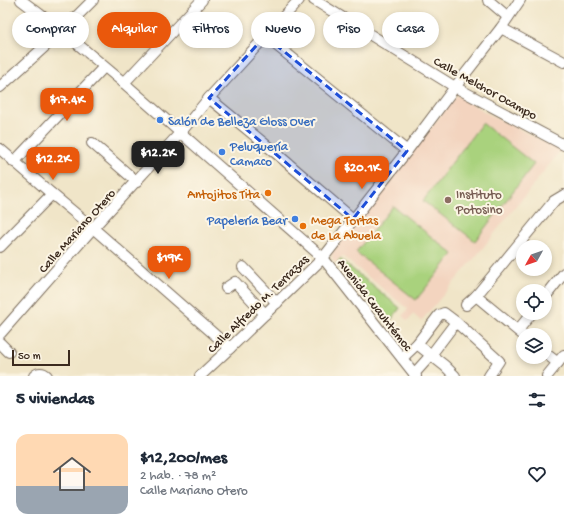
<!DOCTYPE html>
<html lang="es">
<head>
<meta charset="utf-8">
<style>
	body { margin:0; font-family:"Gochi Hand",sans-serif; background:#f6f6f7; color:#1f2937; height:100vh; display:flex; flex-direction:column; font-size:15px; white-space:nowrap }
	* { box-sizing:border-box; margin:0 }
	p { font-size:13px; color:#747a83 }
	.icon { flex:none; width:22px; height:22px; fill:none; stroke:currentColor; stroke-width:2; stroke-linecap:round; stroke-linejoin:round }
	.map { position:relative; height:376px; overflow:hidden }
	.side { display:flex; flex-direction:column; background:#fff; flex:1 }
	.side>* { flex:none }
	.top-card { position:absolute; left:12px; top:12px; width:540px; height:36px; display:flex; gap:8px }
	.needle { width:26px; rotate:230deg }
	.tools { position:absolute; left:516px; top:240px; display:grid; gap:8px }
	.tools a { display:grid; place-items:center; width:36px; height:36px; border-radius:50%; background:#fff; box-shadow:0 2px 6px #0003; font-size:20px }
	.scale { position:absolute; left:12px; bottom:10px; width:58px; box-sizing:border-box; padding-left:4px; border:2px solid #3b2a1e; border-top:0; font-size:11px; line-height:14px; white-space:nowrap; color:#3b2a1e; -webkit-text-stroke:3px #fcf5e5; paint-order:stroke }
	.price { position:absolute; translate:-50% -34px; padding:0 9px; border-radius:8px; background:#ea580c; color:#fff; font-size:13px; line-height:26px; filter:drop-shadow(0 1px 2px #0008) }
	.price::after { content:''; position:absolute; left:50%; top:24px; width:12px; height:9px; margin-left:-6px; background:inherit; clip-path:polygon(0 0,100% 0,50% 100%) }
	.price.current { background:#222; color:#fff }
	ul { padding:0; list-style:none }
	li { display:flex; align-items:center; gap:12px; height:100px; padding:0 16px }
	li+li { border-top:1px solid #e0e1e3 }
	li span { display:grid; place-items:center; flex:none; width:112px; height:80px; border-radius:12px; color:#555 }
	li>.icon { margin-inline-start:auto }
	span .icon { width:48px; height:48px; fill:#fffc; stroke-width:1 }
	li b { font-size:17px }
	h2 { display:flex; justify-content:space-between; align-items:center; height:48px; padding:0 16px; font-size:17px }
	.tag { padding:0 14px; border-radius:18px; background:#fff; box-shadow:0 2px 6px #0003; font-size:14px; line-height:36px }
	.tag.current { background:#ea580c; color:#fff }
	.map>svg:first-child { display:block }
	.built { fill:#f3d4bf }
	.green { fill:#a9d27d; stroke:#727e4e }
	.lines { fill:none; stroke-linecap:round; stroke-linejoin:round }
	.minor-casing { stroke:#7a6b5a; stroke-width:12 }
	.minor { stroke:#fff; stroke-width:10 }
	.marked { fill:#1d4ed8; fill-opacity:0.2; stroke:#1d4ed8; stroke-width:3; stroke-dasharray:8 5; stroke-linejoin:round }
	.shop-dot { fill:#3f7fe0; stroke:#fcf5e5; stroke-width:1.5 }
	.food-dot { fill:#e8710a; stroke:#fcf5e5; stroke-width:1.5 }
	.education-dot { fill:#8d6e63; stroke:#fcf5e5; stroke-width:1.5 }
	.labels { text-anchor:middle; stroke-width:4; stroke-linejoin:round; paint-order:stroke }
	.street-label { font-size:13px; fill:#3b2a1e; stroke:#fcf5e5 }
	.shop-label { font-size:13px; fill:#366cbe; stroke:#fcf5e5; text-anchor:start }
	.food-label { font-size:13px; fill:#c56008; stroke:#fcf5e5; text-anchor:end }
	.education-label { font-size:13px; fill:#785e54; stroke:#fcf5e5; text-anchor:start }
</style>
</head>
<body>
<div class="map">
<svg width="564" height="376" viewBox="0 0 564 376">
	<rect width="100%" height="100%" fill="#fcf5e5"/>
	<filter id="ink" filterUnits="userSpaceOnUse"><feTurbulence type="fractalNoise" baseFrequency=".025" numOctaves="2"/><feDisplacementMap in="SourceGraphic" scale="8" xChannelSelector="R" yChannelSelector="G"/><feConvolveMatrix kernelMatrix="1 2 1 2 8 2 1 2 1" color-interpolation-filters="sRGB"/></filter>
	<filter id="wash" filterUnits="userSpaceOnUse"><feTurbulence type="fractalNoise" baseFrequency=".012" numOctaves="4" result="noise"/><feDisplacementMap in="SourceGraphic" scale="16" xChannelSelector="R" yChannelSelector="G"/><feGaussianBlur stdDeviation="0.9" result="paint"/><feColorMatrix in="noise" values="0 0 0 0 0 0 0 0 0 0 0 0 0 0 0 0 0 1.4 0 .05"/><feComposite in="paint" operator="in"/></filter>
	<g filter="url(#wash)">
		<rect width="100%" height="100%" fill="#f0e5c8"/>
		<path class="built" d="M 457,95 L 490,115 L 561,150 L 478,254 L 421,321 L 413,314 L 408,321 L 402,316 L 408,309 L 342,256 L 335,263 L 332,258 L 332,253 Z"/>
		<g class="green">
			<path d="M 482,123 L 534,164 L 475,241 L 423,201 Z"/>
			<path d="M 393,206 L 453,254 L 416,300 L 356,252 Z"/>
			<path d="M 340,259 L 400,308 L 388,324 L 337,264 Z"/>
		</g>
	</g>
	<g filter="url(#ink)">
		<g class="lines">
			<g class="minor-casing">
				<g id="minor">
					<path d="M 21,0 L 62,31 L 124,83 L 323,258 L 416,376"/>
					<path d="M 314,0 L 455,87 L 564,145"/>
					<path d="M 488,0 L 508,17"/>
					<path d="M 501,28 L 564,62"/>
					<path d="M 265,36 L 407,151"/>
					<path d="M 124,83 L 202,0"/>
					<path d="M 0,87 L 62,31 L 93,0"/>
					<path d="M 209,98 L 277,154 L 353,219"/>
					<path d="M 92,143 L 137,182"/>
					<path d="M 0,149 L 52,194 L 93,228 L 230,348"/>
					<path d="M 14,162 L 104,67"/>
					<path d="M 0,247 L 52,194"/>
					<path d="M 243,267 L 277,303"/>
					<path d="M 226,288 L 235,282 L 265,314"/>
					<path d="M 476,296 L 523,335"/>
					<path d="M 545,297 L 564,273"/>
					<path d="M 466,305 L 476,296 L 554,201 L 564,195"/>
					<path d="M 518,330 L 532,313"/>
					<path d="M 0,334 L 93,228 L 181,132 L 209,98 L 299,0"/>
					<path d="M 0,343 L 9,352"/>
					<path d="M 417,344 L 445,366 L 455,376"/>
					<path d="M 545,353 L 558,363"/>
					<path d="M 402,358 L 417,344 L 439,315 L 444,313 L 456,322 L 499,361 L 489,376"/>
					<path d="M 414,374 L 431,355 L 456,322"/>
					<path d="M 34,376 C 38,372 43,372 47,376"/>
					<path d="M 200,376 L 230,348 L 323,258 L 407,151 L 455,87 L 501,28 L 520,0"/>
					<path d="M 547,376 L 564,355"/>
				</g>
			</g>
			<use href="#minor" class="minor"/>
		</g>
	</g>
	<path class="marked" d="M 265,36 L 407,151 L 353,219 L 209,98 Z"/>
	<g class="shop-dot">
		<circle cx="160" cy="120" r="4"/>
		<circle cx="222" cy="152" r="4"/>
		<circle cx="295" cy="219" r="4"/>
	</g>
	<g class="food-dot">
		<circle cx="268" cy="193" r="4"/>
		<circle cx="303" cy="226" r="4"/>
	</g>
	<circle class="education-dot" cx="448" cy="200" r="4"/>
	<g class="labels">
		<g class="street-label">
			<text transform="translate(486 87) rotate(29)" y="5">Calle Melchor Ocampo</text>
			<text transform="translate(76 230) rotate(-48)" y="5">Calle Mariano Otero</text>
			<text transform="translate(257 303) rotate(-44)" y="5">Calle Alfredo M. Terrazas</text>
			<text transform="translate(376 304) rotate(52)" y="5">Avenida Cuauhtémoc</text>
		</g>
		<g class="shop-label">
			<text x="168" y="125">Salón de Belleza Gloss Over</text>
			<text x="230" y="150">Peluquería<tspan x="230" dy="15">Camaco</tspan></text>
			<text x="287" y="224" text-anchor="end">Papelería Bear</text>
		</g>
		<g class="food-label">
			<text x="260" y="198">Antojitos Tita</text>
			<text x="311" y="224" text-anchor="start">Mega Tortas<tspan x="311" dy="15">de La Abuela</tspan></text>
		</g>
		<g class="education-label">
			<text x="456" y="198">Instituto<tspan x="456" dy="15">Potosino</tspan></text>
		</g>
	</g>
</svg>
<div class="tools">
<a><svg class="needle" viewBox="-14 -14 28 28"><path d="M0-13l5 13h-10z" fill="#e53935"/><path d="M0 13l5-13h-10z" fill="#747a83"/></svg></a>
<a><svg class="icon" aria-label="locate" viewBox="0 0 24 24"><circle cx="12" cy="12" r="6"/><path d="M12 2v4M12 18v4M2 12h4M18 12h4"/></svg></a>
<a><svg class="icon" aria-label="layers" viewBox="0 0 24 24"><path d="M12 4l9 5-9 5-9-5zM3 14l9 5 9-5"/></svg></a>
</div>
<div class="scale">50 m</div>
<b class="price" style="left:67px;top:122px">$17.4K</b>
<b class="price current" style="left:158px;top:175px">$12.2K</b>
<b class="price" style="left:53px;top:181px">$12.2K</b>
<b class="price" style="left:362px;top:190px">$20.1K</b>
<b class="price" style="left:169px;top:280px">$19K</b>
<div class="top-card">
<a class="tag">Comprar</a>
<a class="tag current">Alquilar</a>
<a class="tag">Filtros</a>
<a class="tag">Nuevo</a>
<a class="tag">Piso</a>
<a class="tag">Casa</a>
</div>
</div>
<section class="side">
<h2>5 viviendas<svg class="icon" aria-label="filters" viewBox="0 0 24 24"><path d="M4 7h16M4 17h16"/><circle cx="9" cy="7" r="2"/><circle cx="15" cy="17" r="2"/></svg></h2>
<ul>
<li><span style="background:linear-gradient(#ffd9b3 65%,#9aa5b1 0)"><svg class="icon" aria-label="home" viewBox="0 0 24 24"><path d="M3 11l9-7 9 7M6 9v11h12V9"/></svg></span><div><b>$12,200/mes</b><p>2 hab. · 78 m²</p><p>Calle Mariano Otero</p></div><svg class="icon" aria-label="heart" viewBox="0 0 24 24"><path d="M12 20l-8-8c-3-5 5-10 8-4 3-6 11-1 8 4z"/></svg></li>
</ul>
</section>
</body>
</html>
